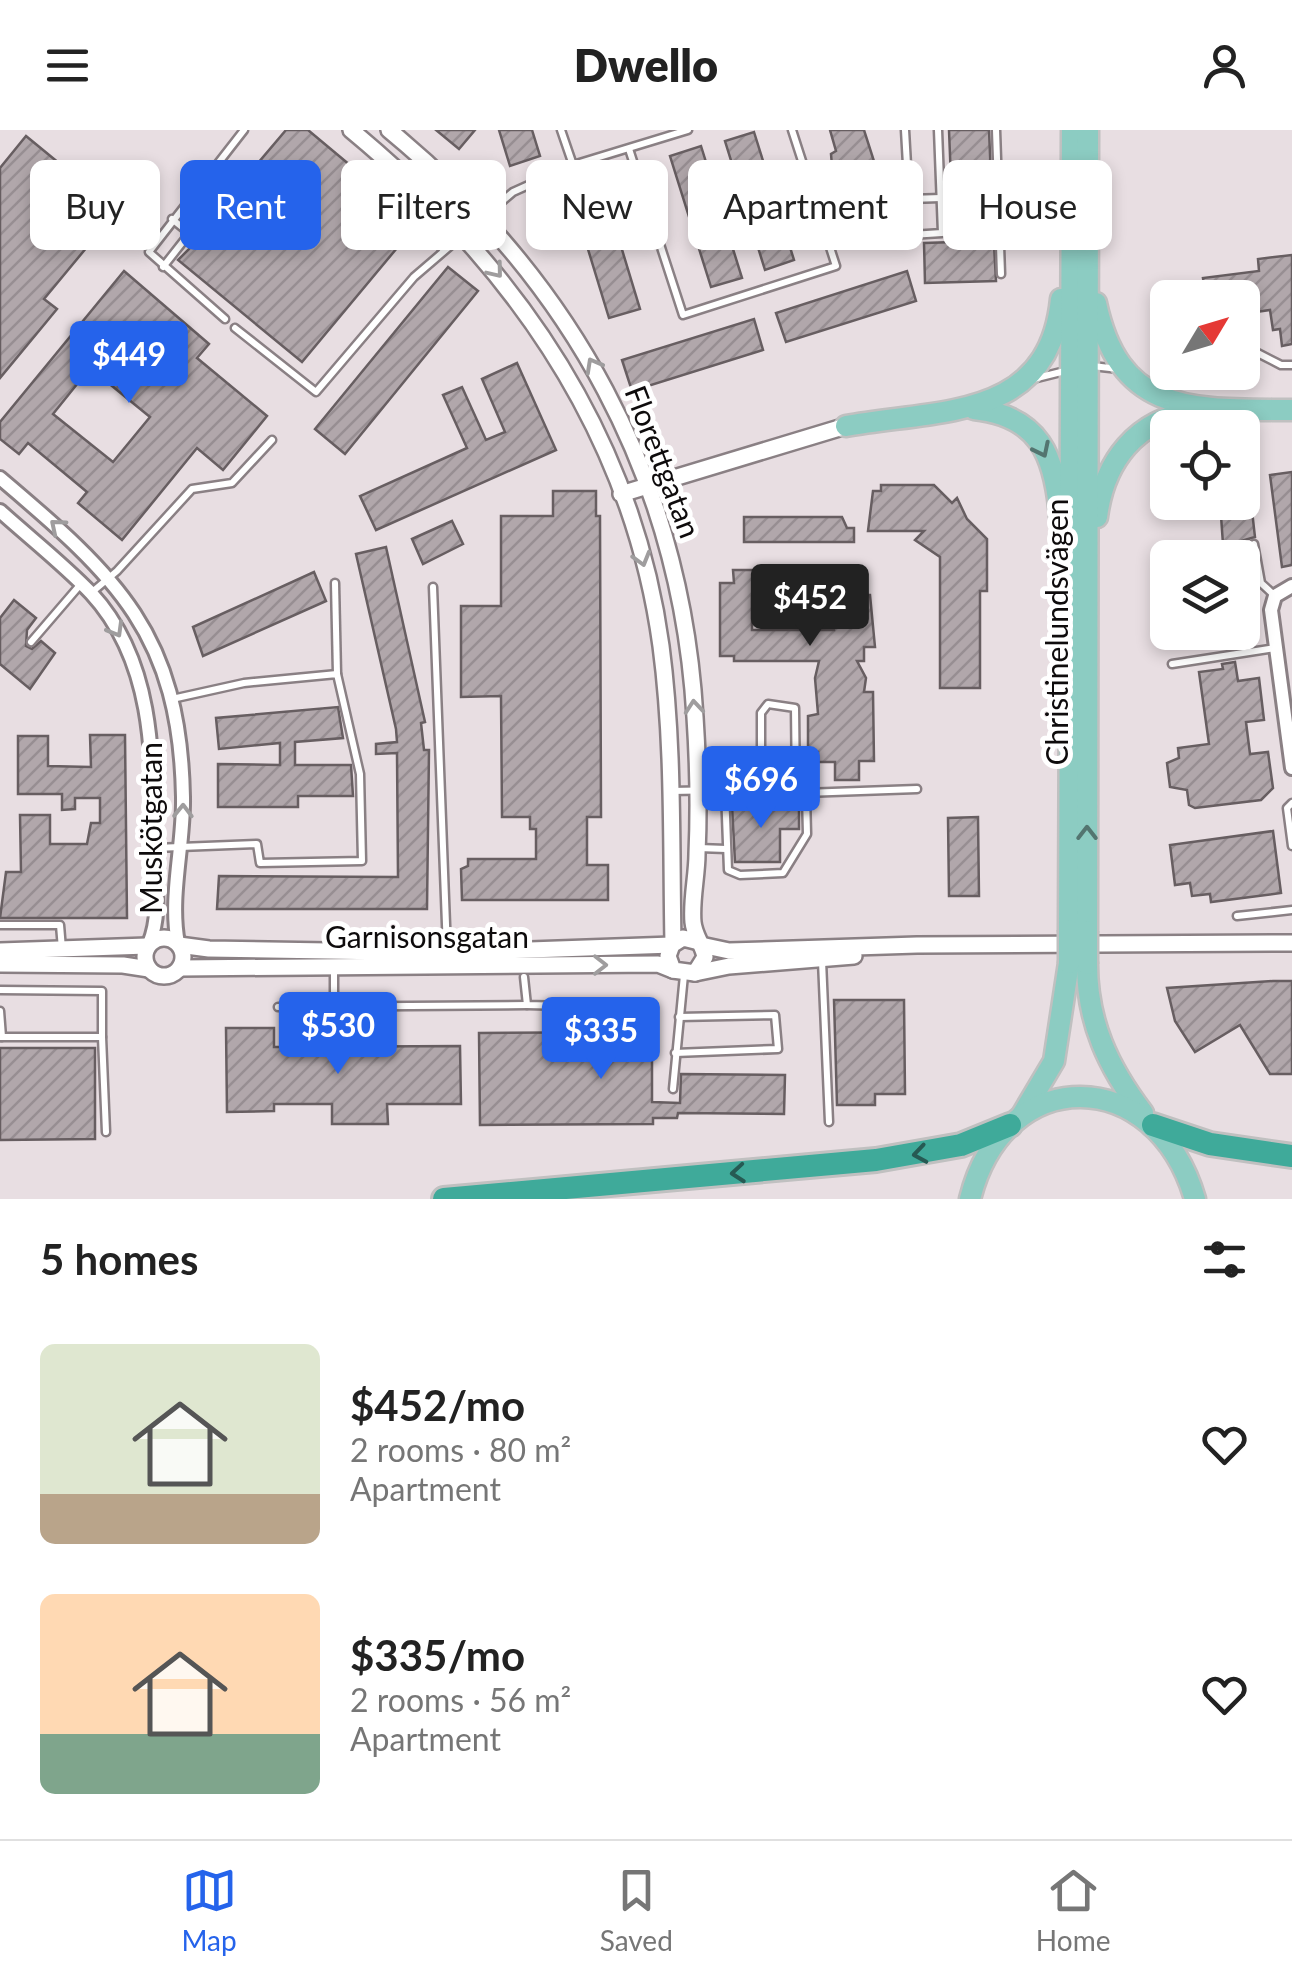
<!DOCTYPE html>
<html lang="en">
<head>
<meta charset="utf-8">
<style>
	body { margin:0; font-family:Lato,sans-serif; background:#f6f6f6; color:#222; height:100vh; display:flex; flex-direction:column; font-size:38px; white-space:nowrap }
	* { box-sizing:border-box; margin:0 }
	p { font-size:32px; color:#767676 }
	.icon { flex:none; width:55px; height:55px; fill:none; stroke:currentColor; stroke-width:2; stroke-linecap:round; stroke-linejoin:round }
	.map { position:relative; height:1069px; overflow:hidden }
	.drawer { display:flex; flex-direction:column; background:#fff; flex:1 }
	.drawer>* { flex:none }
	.guide { position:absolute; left:30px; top:30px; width:1232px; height:90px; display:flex; gap:20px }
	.needle { width:65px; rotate:52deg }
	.buttons { position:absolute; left:1150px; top:150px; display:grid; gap:20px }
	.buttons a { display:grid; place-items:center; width:110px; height:110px; border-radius:15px; background:#fff; box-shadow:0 5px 15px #0003; font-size:50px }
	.price { position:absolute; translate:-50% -85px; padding:0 22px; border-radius:10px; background:#2563eb; color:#fff; font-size:32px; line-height:65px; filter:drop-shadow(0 2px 5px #0008) }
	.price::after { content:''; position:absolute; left:50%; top:60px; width:30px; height:22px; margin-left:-15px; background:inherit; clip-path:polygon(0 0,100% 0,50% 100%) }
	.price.active { background:#222; color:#fff }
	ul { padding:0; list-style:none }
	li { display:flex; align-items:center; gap:30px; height:250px; padding:0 40px }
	li span { display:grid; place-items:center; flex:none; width:280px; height:200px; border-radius:15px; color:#555 }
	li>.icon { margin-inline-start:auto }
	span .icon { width:120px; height:120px; fill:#fffc; stroke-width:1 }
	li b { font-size:42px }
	h2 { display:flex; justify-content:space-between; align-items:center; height:120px; padding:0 40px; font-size:42px }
	.tag { padding:0 35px; border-radius:15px; background:#fff; box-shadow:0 5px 15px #0003; font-size:35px; line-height:90px }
	.tag.active { background:#2563eb; color:#fff }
	header { display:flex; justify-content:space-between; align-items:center; height:130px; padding:0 40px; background:#fff; font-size:45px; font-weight:800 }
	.tabs { display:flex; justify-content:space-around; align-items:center; height:140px; border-top:2px solid #e0e0e0; background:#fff; font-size:28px; color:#767676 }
	.tabs a { display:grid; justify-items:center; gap:5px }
	.tabs .active { color:#2563eb }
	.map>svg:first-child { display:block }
	.building { fill:url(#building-hatch); stroke:#675e61; stroke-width:2.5; fill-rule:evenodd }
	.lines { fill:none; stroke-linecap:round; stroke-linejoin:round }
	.service-casing { stroke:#8a8084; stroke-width:11 }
	.minor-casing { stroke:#8a8084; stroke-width:18 }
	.tertiary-casing { stroke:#8a8084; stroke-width:20 }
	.primary-casing { stroke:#c0c0c0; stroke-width:25 }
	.motorway-casing { stroke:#c0c0c0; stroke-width:28 }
	.service { stroke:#fff; stroke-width:6 }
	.minor { stroke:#fff; stroke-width:12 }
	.tertiary { stroke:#fff; stroke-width:15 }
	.primary { stroke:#8cccc2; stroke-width:20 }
	.motorway { stroke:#3faa9a; stroke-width:22 }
	.primary-bridge-casing { stroke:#c0c0c0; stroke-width:25; stroke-linecap:butt }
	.primary-bridge { stroke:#8cccc2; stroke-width:20 }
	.oneway { stroke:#9f9d9e }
	.oneway2 { stroke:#537570 }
	.oneway3 { stroke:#265a53 }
	.labels { text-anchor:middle; stroke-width:10; stroke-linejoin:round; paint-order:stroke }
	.street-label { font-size:30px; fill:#0e0b0c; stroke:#fff }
</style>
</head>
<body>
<header><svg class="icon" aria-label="menu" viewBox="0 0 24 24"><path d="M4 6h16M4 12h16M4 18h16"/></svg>Dwello<svg class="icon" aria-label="person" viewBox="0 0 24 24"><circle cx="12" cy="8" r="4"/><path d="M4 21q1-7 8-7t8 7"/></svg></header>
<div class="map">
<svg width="1292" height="1069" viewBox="0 0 1292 1069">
	<defs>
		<pattern id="building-hatch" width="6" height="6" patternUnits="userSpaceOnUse" patternTransform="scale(2.5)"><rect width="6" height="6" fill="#b1a7ab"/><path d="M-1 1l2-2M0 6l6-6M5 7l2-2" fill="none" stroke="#978e92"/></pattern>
	</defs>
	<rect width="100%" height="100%" fill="#e8dee2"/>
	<g class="building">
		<path d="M 286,0 L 308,0 L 357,41 L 351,48 L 412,100 L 302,232 L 178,130 L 213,95 L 214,85 Z"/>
		<path d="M 436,0 L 475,0 L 459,19 Z"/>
		<path d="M 499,0 L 532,0 L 540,26 L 510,36 Z"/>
		<path d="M 830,0 L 864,0 L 896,100 L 865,111 L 854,78 L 840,82 L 826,38 L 832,36 L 831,24 L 836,21 Z"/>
		<path d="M 949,0 L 989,0 L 991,48 L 951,50 Z"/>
		<path d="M 754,2 L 794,130 L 765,140 L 725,11 Z"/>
		<path d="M 26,6 L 71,43 L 65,50 L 111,88 L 44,169 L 57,179 L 0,248 L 0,38 Z"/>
		<path d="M 701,16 L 742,148 L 711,157 L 670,26 Z"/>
		<path d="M 600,47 L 640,179 L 609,188 L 569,57 Z"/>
		<path d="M 992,77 L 996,151 L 925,153 L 924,113 L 955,112 L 954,79 Z"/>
		<path d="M 1292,125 L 1292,214 L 1282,216 L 1280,199 L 1273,200 L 1270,180 L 1242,184 L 1242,168 L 1206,168 L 1203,148 L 1259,141 L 1258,129 Z"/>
		<path d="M 448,137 L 478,161 L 345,324 L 315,299 Z"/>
		<path d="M 124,141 L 209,214 L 197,228 L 267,286 L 223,340 L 197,318 L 122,410 L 78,373 L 87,362 L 28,313 L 19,324 L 0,309 L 0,292 ZM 90,238 L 150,287 L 113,332 L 53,284 Z"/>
		<path d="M 907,141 L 916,171 L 786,212 L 776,183 Z"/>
		<path d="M 754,189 L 763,220 L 632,261 L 622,230 Z"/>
		<path d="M 517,233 L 556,320 L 376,400 L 360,366 L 467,318 L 443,265 L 462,257 L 486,310 L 505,302 L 482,249 Z"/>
		<path d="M 1292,342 L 1292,435 L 1282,437 L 1270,345 Z"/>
		<path d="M 881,355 L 934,355 L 952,373 L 957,368 L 967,389 L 987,409 L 987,461 L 980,461 L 980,558 L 940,558 L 940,427 L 915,410 L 924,401 L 868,401 L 873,361 L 881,361 Z"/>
		<path d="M 553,361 L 596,361 L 596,386 L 600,386 L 601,687 L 587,687 L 587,735 L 608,735 L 608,770 L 462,770 L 461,739 L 468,736 L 468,729 L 536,729 L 536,699 L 530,699 L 530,687 L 502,687 L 501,566 L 461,567 L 461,476 L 501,476 L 501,386 L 553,386 Z"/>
		<path d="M 1220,372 L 1251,372 L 1255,407 L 1238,412 L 1240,428 L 1224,428 Z"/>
		<path d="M 744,387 L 842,387 L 847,398 L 854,398 L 854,412 L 744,412 Z"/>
		<path d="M 452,391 L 463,414 L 423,434 L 412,409 Z"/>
		<path d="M 386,417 L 425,592 L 421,593 L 424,620 L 429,620 L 427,779 L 217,779 L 219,746 L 398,747 L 397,623 L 376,624 L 376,614 L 397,612 L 396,599 L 356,424 Z"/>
		<path d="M 733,440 L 855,440 L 855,460 L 858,465 L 870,465 L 875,517 L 864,517 L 864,531 L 857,531 L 866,548 L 864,562 L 873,562 L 874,631 L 859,631 L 859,650 L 835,650 L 835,632 L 818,632 L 818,622 L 808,622 L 808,586 L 818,584 L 815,548 L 819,531 L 734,531 L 734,526 L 720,526 L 720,453 L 734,453 ZM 834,466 L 834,500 L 752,500 L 752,467 Z"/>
		<path d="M 314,442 L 326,471 L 203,526 L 193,497 Z"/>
		<path d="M 14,470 L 36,488 L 27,500 L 26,516 L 32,519 L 41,511 L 55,523 L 30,559 L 0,534 L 0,488 Z"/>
		<path d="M 1178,502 L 1229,502 L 1230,508 L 1180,516 Z"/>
		<path d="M 1235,532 L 1238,551 L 1259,548 L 1264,590 L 1246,592 L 1250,624 L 1268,622 L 1273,658 L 1261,670 L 1195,678 L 1189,675 L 1187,660 L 1170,657 L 1167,633 L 1179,628 L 1178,618 L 1209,614 L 1199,542 L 1223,539 L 1222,534 Z"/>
		<path d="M 338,577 L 343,608 L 295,612 L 295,635 L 351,635 L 353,666 L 298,666 L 298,677 L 218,677 L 218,634 L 280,635 L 280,613 L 219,619 L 216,588 Z"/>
		<path d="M 90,605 L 125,605 L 127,788 L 0,788 L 6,742 L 21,742 L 20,685 L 50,685 L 50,714 L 87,714 L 91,693 L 100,693 L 100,668 L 75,668 L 75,679 L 62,680 L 62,664 L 18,664 L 18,606 L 48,606 L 48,636 L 91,637 Z"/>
		<path d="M 732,676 L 799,676 L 799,699 L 780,699 L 780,732 L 735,732 Z"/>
		<path d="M 978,687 L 979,766 L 949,766 L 948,688 Z"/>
		<path d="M 1273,701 L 1281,763 L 1211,772 L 1210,764 L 1192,766 L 1190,753 L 1175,755 L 1170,715 Z"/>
		<path d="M 1273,851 L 1292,851 L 1292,944 L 1270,944 L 1240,895 L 1195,922 L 1175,891 L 1167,858 Z"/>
		<path d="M 834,870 L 904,870 L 905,964 L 875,964 L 875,975 L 837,975 Z"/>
		<path d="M 226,898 L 274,898 L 274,917 L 460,916 L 461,974 L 387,974 L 388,994 L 332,994 L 332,974 L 274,974 L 274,981 L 227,982 Z"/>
		<path d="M 652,902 L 652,972 L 680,973 L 681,944 L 785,945 L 784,984 L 678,983 L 677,988 L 653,988 L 653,994 L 480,995 L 479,903 Z"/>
		<path d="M 0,918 L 95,918 L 95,1009 L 0,1010 Z"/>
	</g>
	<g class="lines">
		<g class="service-casing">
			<g id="service">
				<path d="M 561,0 L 573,35"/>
				<path d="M 905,0 L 911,105 L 942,103 L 938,0"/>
				<path d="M 996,0 L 1001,144"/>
				<path d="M 629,19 L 683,185 L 836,136 L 792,0"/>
				<path d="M 370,52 L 444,120"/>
				<path d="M 909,69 L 941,68"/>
				<path d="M 172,89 L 193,106 L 208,90 L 207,84 L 189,68"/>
				<path d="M 163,137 L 189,104"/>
				<path d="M 225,189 L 149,122 L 244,0"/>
				<path d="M 235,198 L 316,262 L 414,147 L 513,62 L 573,35 L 688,0"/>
				<path d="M 1242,215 L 1281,235 L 1292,235"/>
				<path d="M 1092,236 L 1119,239"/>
				<path d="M 1033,249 L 1069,240"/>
				<path d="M 1254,414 L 1261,453 L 1274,465"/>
				<path d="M 335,453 L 337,544"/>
				<path d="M 433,457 L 447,820"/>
				<path d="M 91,463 L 117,441 L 192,359 L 232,353 L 272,310"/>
				<path d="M 31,512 L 80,455"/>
				<path d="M 1172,534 L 1275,518"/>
				<path d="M 761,660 L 761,583 L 768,574 L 795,578 L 796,660"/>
				<path d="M 671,661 L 725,660 L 728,740 L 740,745 L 783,743 L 807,704 L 806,665 L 799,660 L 725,660"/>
				<path d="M 804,663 L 917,659"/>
				<path d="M 1292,673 L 1287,678 L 1292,716"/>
				<path d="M 155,718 L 257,714 L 260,733 L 362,731 L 360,644 L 337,544 L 244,553 L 172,569"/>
				<path d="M 699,718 L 726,719"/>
				<path d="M 1237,786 L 1292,780"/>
				<path d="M 0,795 L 60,795 L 62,819"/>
				<path d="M 822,831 L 829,992"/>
				<path d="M 334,836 L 334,875"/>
				<path d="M 524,847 L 527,875 L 645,878"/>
				<path d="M 0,860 L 102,861 L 102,907 L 0,907"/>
				<path d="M 278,877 L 527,875"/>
				<path d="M 0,881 L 2,907"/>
				<path d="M 102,907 L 106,1002"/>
				<path d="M 675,923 L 778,919 L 775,885 L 679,887"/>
				<path d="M 673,959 L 684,845"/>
			</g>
		</g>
		<g class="minor-casing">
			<g id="minor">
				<path d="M 0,348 C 117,447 180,504 183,667 C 184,715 169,767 178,813"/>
				<path d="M 0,381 C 30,408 63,434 91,463 C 153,530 153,623 153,708 C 153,744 163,781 149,814"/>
				<path d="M 1292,456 L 1275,466 L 1271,480 L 1292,638"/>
			</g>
		</g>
		<g class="tertiary-casing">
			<g id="tertiary">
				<path d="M 351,0 C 513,134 632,303 661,516 C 674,614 671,715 673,813"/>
				<path d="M 389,0 C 572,151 681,348 695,587 C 698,632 699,679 697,724 C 697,746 691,770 693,792 C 694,805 703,815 705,827 L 695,843 L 673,840 L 668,826 L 672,815 L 683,808 L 699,812"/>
				<path d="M 621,364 L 846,296"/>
				<circle cx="164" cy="827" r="19"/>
				<path d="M 179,815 L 209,819 L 447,823 L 672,815"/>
				<path d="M 701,815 L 729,821 L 917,815 L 1292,813"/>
				<path d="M 0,821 L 147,816"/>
				<path d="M 0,834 L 123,835 L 149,839"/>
				<path d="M 180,838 L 658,834 L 673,840"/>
				<path d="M 695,843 L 729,836 L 854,826"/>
			</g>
		</g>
		<g class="primary-casing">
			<g id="primary">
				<path d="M 1096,173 C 1120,287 1196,279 1292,280"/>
				<path d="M 974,279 C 1040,286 1055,326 1060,387"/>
				<path d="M 846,296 C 939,279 1049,291 1061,169"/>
				<path d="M 1097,387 C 1104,332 1136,289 1194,282"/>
				<path d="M 1069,800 L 1072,0"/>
				<path d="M 1087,801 L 1088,0"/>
				<path d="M 1087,834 C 1087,892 1108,937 1143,983"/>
				<path d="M 1022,985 L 1054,931 L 1069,833"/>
				<path d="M 970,1069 C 1004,932 1156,934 1195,1069"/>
			</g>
		</g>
		<g class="motorway-casing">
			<g id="motorway">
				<path d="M 1153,995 L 1210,1014 L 1292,1026"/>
				<path d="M 444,1069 L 876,1030 L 961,1015 L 1010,995"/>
			</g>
		</g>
		<use href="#service" class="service"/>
		<use href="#minor" class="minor"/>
		<use href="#tertiary" class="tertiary"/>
		<use href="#primary" class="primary"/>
		<use href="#motorway" class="motorway"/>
		<g class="primary-bridge-casing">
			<g id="primary-bridge">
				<path d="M 1087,801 L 1087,834"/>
				<path d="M 1069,833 L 1069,800"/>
			</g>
		</g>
		<use href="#primary-bridge" class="primary-bridge"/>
	</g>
	<defs><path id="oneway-chevron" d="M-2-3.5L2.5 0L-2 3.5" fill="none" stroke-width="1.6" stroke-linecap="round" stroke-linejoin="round" transform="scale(2.5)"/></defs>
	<g class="oneway">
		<use href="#oneway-chevron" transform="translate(496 141) rotate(51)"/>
		<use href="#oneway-chevron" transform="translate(593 235) rotate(-119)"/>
		<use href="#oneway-chevron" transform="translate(57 396) rotate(-140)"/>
		<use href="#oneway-chevron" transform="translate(642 429) rotate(74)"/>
		<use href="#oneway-chevron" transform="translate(116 500) rotate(60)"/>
		<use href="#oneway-chevron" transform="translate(694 577) rotate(-95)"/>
		<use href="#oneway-chevron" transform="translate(183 681) rotate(-89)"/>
		<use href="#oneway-chevron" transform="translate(600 835)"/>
	</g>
	<g class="oneway2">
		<use href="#oneway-chevron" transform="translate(1042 320) rotate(64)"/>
		<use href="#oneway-chevron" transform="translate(1087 703) rotate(-90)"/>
	</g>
	<g class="oneway3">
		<use href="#oneway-chevron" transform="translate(920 1024) rotate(171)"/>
		<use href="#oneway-chevron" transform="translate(738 1043) rotate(175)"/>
	</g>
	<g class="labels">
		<g class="street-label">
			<text transform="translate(662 332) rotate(69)" y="10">Florettgatan</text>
			<text transform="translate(1058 502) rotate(-90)" y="10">Christinelundsvägen</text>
			<text transform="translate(152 698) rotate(-90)" y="10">Muskötgatan</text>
			<text x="427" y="818">Garnisonsgatan</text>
		</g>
	</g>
</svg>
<div class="buttons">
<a><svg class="needle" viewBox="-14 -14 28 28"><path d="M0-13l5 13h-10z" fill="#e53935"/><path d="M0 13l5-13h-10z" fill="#767676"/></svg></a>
<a><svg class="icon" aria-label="locate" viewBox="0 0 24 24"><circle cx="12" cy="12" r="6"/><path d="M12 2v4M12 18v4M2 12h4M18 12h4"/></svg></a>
<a><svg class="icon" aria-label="layers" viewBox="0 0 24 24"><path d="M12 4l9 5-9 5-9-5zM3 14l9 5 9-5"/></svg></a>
</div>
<b class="price" style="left:129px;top:276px">$449</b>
<b class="price active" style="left:810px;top:519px">$452</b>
<b class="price" style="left:761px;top:701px">$696</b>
<b class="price" style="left:338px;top:947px">$530</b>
<b class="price" style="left:601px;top:952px">$335</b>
<div class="guide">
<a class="tag">Buy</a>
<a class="tag active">Rent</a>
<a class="tag">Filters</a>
<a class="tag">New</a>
<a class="tag">Apartment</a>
<a class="tag">House</a>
</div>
</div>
<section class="drawer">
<h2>5 homes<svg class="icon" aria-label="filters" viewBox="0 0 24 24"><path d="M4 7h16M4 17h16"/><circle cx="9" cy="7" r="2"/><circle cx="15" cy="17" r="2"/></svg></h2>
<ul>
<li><span style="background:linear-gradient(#dfe7d0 75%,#b9a48a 0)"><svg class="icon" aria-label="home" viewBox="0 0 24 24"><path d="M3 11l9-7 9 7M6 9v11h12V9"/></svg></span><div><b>$452/mo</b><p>2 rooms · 80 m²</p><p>Apartment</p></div><svg class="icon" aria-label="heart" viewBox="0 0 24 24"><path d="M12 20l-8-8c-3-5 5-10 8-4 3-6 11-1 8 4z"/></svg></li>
<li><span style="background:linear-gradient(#ffd9b3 70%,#7fa58c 0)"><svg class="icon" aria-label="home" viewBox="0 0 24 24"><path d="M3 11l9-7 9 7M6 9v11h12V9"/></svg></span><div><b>$335/mo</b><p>2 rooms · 56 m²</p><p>Apartment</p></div><svg class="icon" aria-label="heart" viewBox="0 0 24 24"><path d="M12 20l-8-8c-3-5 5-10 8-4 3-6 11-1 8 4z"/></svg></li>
</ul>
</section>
<nav class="tabs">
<a class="active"><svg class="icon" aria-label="map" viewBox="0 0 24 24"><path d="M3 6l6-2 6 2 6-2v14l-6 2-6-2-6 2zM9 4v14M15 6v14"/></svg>Map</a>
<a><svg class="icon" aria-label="saved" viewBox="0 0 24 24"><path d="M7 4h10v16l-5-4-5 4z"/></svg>Saved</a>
<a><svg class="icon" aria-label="home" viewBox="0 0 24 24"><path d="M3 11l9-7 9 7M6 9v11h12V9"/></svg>Home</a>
</nav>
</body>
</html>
